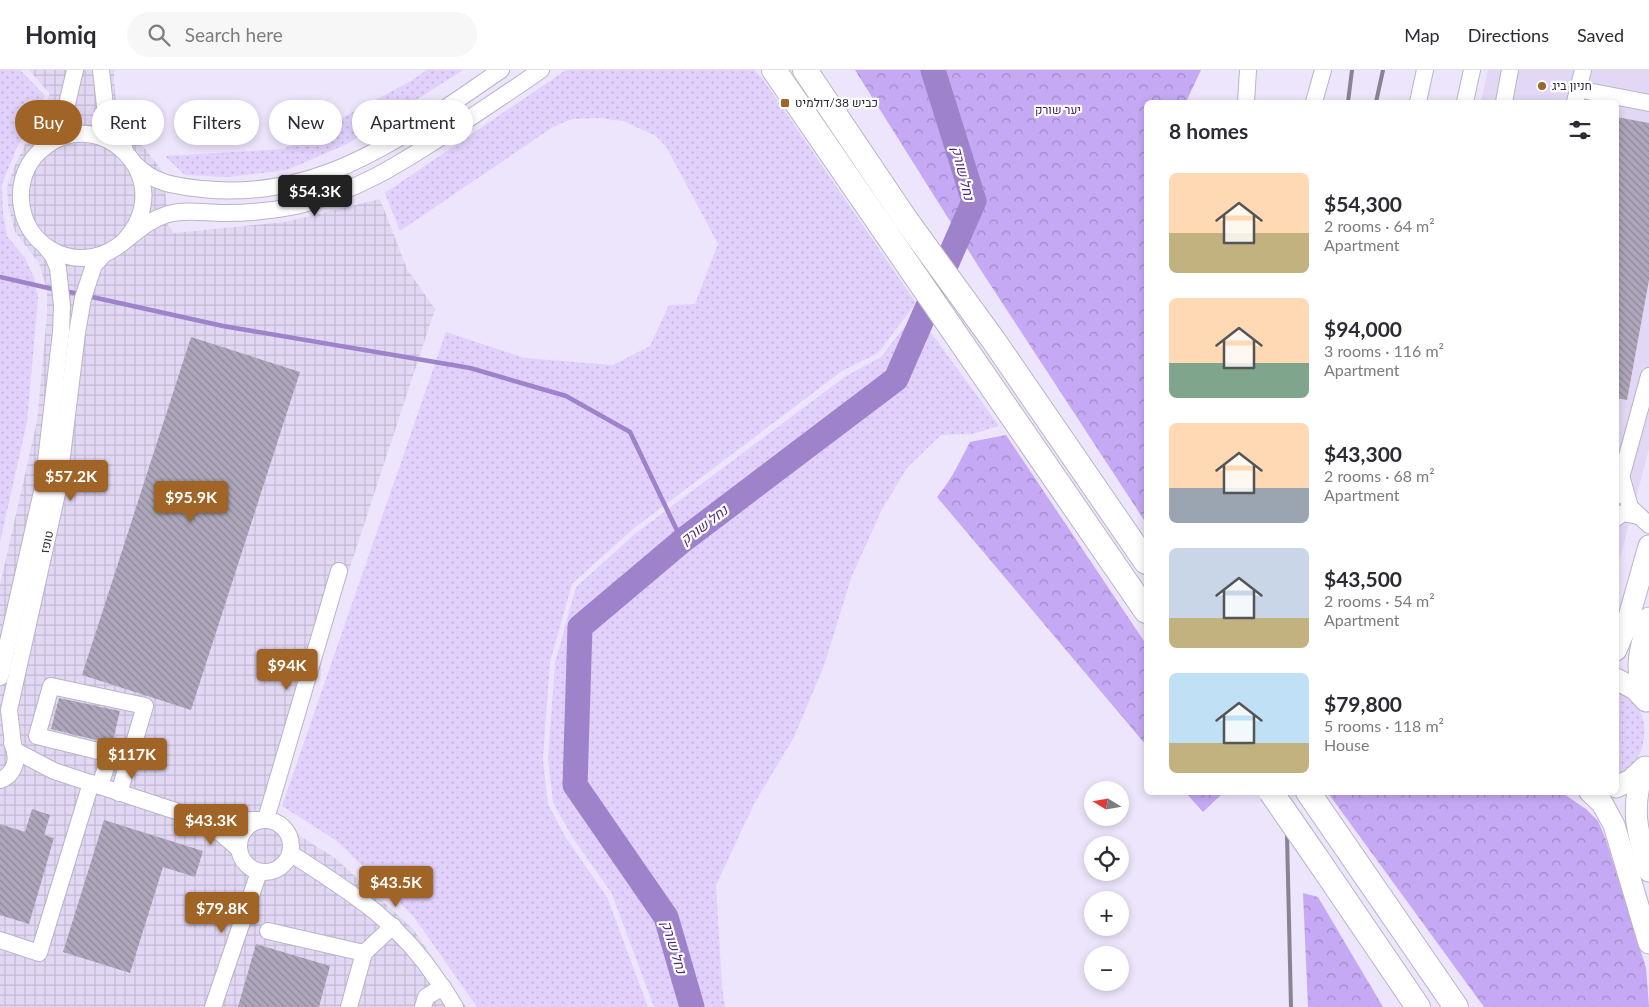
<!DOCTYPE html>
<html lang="en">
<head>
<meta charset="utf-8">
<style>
	body { margin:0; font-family:Lato,Heebo,sans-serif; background:#f7f7f7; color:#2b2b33; height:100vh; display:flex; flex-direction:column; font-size:19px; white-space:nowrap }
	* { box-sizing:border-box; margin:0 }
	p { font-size:16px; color:#7c7c81 }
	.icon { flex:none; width:28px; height:28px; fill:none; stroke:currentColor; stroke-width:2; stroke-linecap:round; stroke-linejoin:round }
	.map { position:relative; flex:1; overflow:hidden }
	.side { position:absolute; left:1144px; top:30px; width:475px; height:695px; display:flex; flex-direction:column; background:#fff; border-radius:8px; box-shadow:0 2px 8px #0003 }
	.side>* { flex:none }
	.guide { position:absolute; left:15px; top:30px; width:475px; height:45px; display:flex; gap:10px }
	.needle { width:32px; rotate:281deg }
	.buttons { position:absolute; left:1084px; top:711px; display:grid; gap:10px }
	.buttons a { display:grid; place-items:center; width:45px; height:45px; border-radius:50%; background:#fff; box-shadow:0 2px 8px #0003; font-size:25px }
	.price { position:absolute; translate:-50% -42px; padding:0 11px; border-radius:5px; background:#a06427; color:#fff; font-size:16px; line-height:32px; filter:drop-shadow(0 1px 2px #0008) }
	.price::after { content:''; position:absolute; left:50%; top:30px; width:15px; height:11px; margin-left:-8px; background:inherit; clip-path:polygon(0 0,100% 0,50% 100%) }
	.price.selected { background:#222; color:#fff }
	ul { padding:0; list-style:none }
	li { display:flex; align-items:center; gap:15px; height:125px; padding:0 25px }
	li span { display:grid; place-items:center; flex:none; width:140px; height:100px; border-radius:8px; color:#555 }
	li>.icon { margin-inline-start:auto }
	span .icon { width:60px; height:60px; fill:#fffc; stroke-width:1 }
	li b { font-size:21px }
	h2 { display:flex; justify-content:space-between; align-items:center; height:60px; padding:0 25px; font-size:21px }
	.chip { padding:0 18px; border-radius:22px; background:#fff; box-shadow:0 2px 8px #0003; font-size:18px; line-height:45px }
	.chip.selected { background:#a06427; color:#fff }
	header { display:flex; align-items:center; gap:30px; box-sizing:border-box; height:70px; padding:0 25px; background:#fff; border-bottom:1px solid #e1e1e2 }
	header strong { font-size:24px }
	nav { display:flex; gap:28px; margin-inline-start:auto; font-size:18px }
	.search { width:350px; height:45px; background:#f7f7f7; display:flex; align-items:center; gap:12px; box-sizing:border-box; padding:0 18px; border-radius:28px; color:#7c7c81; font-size:19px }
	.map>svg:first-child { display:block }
	.built { fill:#e2d8f5 }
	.industrial { fill:url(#industrial-grid) }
	.grass { fill:url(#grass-dots) }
	.forest { fill:url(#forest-crowns) }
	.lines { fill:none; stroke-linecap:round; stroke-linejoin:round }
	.stream { stroke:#9e82ca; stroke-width:4.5 }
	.river { stroke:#9e82ca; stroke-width:25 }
	.building { fill:url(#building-back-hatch) }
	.minor-casing { stroke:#bbb3c8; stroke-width:18 }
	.major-casing { stroke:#bbb3c8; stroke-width:23 }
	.highway-casing { stroke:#bbb3c8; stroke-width:26 }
	.minor { stroke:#fff; stroke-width:16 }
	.major { stroke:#fff; stroke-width:21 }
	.highway { stroke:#fff; stroke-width:24 }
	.rail { stroke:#888392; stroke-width:4 }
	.highway-bridge-casing { stroke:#bbb3c8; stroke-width:26; stroke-linecap:butt }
	.highway-bridge { stroke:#fff; stroke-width:24 }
	.poi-dot { fill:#a06427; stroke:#fff; stroke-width:2 }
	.labels { text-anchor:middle; stroke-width:4.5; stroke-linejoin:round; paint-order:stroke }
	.poi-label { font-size:12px; fill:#2c2a32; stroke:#fff; text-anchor:start }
	.park-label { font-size:12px; fill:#44196f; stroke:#fff }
	.street-label { font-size:12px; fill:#2c2a32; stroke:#fff }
	.water-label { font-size:14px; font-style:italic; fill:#50287e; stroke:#fff }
</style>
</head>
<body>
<header>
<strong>Homiq</strong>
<div class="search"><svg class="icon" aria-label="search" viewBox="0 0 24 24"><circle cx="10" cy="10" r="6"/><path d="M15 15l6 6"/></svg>Search here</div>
<nav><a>Map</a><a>Directions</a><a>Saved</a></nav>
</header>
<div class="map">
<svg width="1649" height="937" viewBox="0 0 1649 937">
	<defs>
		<pattern id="industrial-grid" width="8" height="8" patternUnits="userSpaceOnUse" patternTransform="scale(1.25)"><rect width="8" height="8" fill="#e2d8f5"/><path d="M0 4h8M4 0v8" fill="none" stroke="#c2bad2"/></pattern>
		<pattern id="grass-dots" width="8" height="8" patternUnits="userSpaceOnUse" patternTransform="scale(1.25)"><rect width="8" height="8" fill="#e1d1fc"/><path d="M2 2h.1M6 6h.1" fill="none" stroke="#c1b4d8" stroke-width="1.8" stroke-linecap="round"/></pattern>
		<pattern id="forest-crowns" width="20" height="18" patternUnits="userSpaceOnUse" patternTransform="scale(1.25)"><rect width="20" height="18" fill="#c5a9f4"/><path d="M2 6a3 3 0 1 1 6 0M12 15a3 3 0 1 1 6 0" fill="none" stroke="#a08ac6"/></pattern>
		<pattern id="building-back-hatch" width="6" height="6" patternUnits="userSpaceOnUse" patternTransform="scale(1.25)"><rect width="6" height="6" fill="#aea7bb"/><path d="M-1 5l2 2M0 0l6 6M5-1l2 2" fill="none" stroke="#8e8899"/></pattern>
	</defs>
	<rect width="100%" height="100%" fill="#ede5fb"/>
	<path class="built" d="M 1488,0 L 1649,0 L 1649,379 L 1616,503 L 1616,32 L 1481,32 Z"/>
	<path class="industrial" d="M 29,0 L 114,0 L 114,12 L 116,31 L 127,56 L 164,103 L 168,155 L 174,163 L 285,152 L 380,129 L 407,199 L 435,239 L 268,746 L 335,788 L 413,859 L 466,937 L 0,937 L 0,515 L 37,351 L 47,245 L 47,220 L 39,193 L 15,162 L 8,135 L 7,117 L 15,95 L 50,24 Z"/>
	<g class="grass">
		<path d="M 0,0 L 20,0 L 45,26 L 35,48 L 17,77 L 2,114 L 3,144 L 7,166 L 25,188 L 34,207 L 38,228 L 27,352 L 0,472 Z"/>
		<path d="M 427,0 L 463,0 L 347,74 L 287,100 L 228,107 L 185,105 L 165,86 L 284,79 L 411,11 Z"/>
		<path d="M 566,0 L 754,0 L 762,8 L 916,233 L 878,283 L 842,301 L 633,459 L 572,514 L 550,592 L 543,689 L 548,734 L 566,768 L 607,827 L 648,937 L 477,937 L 414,847 L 337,771 L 282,736 L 446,262 L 524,288 L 613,295 L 650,276 L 669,235 L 695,234 L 718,174 L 667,78 L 656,66 L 623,51 L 599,48 L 572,49 L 553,57 L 400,161 L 385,123 Z"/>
		<path d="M 916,242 L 999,356 L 972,364 L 941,365 L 907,398 L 882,439 L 851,508 L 825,593 L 794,667 L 754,734 L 716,815 L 722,917 L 725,937 L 654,937 L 612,824 L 571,765 L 553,732 L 548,689 L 555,593 L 576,517 L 636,463 L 846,306 L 881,287 Z"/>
		<path d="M 1616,618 C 1622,622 1630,626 1635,632 C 1649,650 1647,682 1630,698 C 1626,701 1621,703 1616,706 Z"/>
	</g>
	<g class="forest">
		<path d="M 855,0 L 1201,0 L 1186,32 L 1146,32 L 1146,453 L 982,202 Z"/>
		<path d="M 1006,365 L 1146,574 L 1146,675 L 937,427 C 951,411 960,391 970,372 Z"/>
		<path d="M 1561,722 L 1586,739 L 1598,751 L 1606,770 L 1646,898 L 1649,937 L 1484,937 L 1328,723 Z"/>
		<path d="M 1186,723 L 1223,723 L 1203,742 Z"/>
		<path d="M 1303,823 L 1318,827 L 1383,937 L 1308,937 Z"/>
	</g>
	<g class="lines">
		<g class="stream">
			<path d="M 0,207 L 57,220"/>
			<path d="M 65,221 L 223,256 L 470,298 L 566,326 L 630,362 L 682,471"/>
		</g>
		<path class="river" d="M 692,937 L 666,847 L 575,715 L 580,557 L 682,471 L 896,309 L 974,131 L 933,0"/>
	</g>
	<g class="building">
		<path d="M 1616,47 L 1649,53 L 1649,210 L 1627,330 L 1616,328 Z"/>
		<path d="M 191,267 L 300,302 L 191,640 L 82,605 Z"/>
		<path d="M 59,628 L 120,641 L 112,674 L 51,659 Z"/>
		<path d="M 32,739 L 50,745 L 44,765 L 54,768 L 29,854 L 0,845 L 0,754 L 25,762 Z"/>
		<path d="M 104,750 L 203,781 L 195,807 L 163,797 L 130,903 L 63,882 Z"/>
		<path d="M 256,874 L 330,896 L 319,937 L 238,937 Z"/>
	</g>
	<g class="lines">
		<g class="minor-casing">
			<g id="minor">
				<path d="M 101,0 L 105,36 L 112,54 L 125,80"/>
				<path d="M 1577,19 L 1649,33"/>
				<path d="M 1246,32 L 1248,0"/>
				<path d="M 1314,32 L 1323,0"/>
				<path d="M 1418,32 L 1425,0"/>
				<path d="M 1465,32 L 1472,0"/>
				<path d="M 1504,32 L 1510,0"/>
				<path d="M 1575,32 L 1583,0"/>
				<path d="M 42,78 L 67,34 L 75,0"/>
				<path d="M 136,95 C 154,114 177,116 202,119 C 323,132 408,63 501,0"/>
				<path d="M 124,171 C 183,107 94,26 38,83 C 24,97 18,118 22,138 C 25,155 35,170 50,179 C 71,192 98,191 118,176 C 136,163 146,151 168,144 C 187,139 205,143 224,143 C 248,143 272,141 296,136 C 356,122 398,95 449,62 C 480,41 511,21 541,0"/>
				<path d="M 1622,409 L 1630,437 L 1649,455"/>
				<path d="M 1616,426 L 1649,306"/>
				<path d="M 1616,448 L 1623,443 L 1638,446"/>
				<path d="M 0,607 L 43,417 L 61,262 L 62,236 L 58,198 L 53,186 L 45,176"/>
				<path d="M 13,674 L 9,640 L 58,419 L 77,263 L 83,228 L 94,195 L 104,184"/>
				<path d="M 16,681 L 54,701 L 200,749 L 217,751 L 258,750"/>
				<path d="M 0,710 C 16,704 19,687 12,673"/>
				<path d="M 100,716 L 110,684 L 37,666 L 51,616 L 145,636 L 119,723"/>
				<path d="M 266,749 L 339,501"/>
				<circle cx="265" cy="776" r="26"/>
				<path d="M 202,750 L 211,755 L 239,779"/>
				<path d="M 290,783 C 350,822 398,850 438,911 C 444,919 450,928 455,937"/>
				<path d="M 268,861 L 364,883"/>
				<path d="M 0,870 L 39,883 L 91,713"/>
				<path d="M 213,937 L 259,802"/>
				<path d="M 349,937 L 364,883 L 393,856"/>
				<path d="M 423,937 L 426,927 L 443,917"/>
			</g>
		</g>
		<g class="major-casing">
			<g id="major">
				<path d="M 1616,580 L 1627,554 L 1649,476"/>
				<path d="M 1616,609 L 1635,619 L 1646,631"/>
				<path d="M 1645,629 C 1634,597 1640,580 1649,548"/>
				<path d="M 1644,698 C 1630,738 1637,762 1649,801"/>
				<path d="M 1616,717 L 1631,710 L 1645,697"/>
				<path d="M 1590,722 L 1602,733 L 1614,755 L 1649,873"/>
			</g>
		</g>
		<g class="highway-casing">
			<g id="highway">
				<path d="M 774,0 L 1146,541"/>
				<path d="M 805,0 L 906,150 L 994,271 L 1146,492"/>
				<path d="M 1308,722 L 1456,937"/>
				<path d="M 1318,790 L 1418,937"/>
			</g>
		</g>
		<use href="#minor" class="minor"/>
		<use href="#major" class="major"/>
		<use href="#highway" class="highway"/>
		<g class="rail">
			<path d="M 1348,32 L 1352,0"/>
			<path d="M 1376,32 L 1383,0"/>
			<path d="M 1286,722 L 1291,937"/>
		</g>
		<g class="highway-bridge-casing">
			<path id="highway-bridge" d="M 1271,722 L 1318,790"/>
		</g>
		<use href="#highway-bridge" class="highway-bridge"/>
	</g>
	<g class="poi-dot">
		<circle cx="1542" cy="16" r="5"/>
		<rect x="780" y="28" width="10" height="10" rx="2.5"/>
	</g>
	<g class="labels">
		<g class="poi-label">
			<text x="1552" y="20">חניון ביג</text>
			<text x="795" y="37">כביש 38/דולמיט</text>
		</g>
		<g class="park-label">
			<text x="1058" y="44">יער שורק</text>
		</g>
		<g class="street-label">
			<text transform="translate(47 472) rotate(-78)" y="4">טופז</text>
		</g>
		<g class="water-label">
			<text transform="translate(963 103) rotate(76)" y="5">נחל שורק</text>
			<text transform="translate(704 455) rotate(-37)" y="5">נחל שורק</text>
			<text transform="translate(674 877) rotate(73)" y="5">נחל שורק</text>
		</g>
	</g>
</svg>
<div class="buttons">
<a><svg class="needle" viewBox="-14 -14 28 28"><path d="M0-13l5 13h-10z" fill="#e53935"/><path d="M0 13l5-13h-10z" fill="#7c7c81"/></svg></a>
<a><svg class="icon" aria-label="locate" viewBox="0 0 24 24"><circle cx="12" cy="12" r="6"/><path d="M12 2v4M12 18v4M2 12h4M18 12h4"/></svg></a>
<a>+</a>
<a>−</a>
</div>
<b class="price selected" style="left:315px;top:147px">$54.3K</b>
<b class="price" style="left:71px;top:432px">$57.2K</b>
<b class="price" style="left:191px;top:453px">$95.9K</b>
<b class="price" style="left:287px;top:621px">$94K</b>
<b class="price" style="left:132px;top:710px">$117K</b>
<b class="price" style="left:211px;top:776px">$43.3K</b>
<b class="price" style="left:396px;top:838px">$43.5K</b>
<b class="price" style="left:222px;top:864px">$79.8K</b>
<div class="guide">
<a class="chip selected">Buy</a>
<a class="chip">Rent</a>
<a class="chip">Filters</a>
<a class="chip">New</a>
<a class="chip">Apartment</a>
</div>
<section class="side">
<h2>8 homes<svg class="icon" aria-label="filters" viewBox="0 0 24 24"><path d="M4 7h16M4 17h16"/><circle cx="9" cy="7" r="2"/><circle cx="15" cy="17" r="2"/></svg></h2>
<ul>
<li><span style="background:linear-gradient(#ffd9b3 60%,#c2b280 0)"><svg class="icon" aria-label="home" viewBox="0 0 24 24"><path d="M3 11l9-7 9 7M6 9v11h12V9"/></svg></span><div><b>$54,300</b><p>2 rooms · 64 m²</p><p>Apartment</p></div></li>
<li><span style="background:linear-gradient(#ffd9b3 65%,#7fa58c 0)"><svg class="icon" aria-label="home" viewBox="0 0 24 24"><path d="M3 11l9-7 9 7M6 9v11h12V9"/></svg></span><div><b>$94,000</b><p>3 rooms · 116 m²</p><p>Apartment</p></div></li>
<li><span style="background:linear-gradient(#ffd9b3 65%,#9aa5b1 0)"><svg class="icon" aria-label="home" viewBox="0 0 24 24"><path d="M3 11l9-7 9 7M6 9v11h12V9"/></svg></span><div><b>$43,300</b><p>2 rooms · 68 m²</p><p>Apartment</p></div></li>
<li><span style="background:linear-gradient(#c9d6e8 70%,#c2b280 0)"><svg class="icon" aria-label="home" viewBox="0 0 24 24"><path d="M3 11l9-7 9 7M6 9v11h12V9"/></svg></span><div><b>$43,500</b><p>2 rooms · 54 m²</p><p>Apartment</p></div></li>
<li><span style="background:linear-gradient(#bfe0f5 70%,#c2b280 0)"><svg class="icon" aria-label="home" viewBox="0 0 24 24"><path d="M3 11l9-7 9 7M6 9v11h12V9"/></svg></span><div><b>$79,800</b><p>5 rooms · 118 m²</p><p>House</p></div></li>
</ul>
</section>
</div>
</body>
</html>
